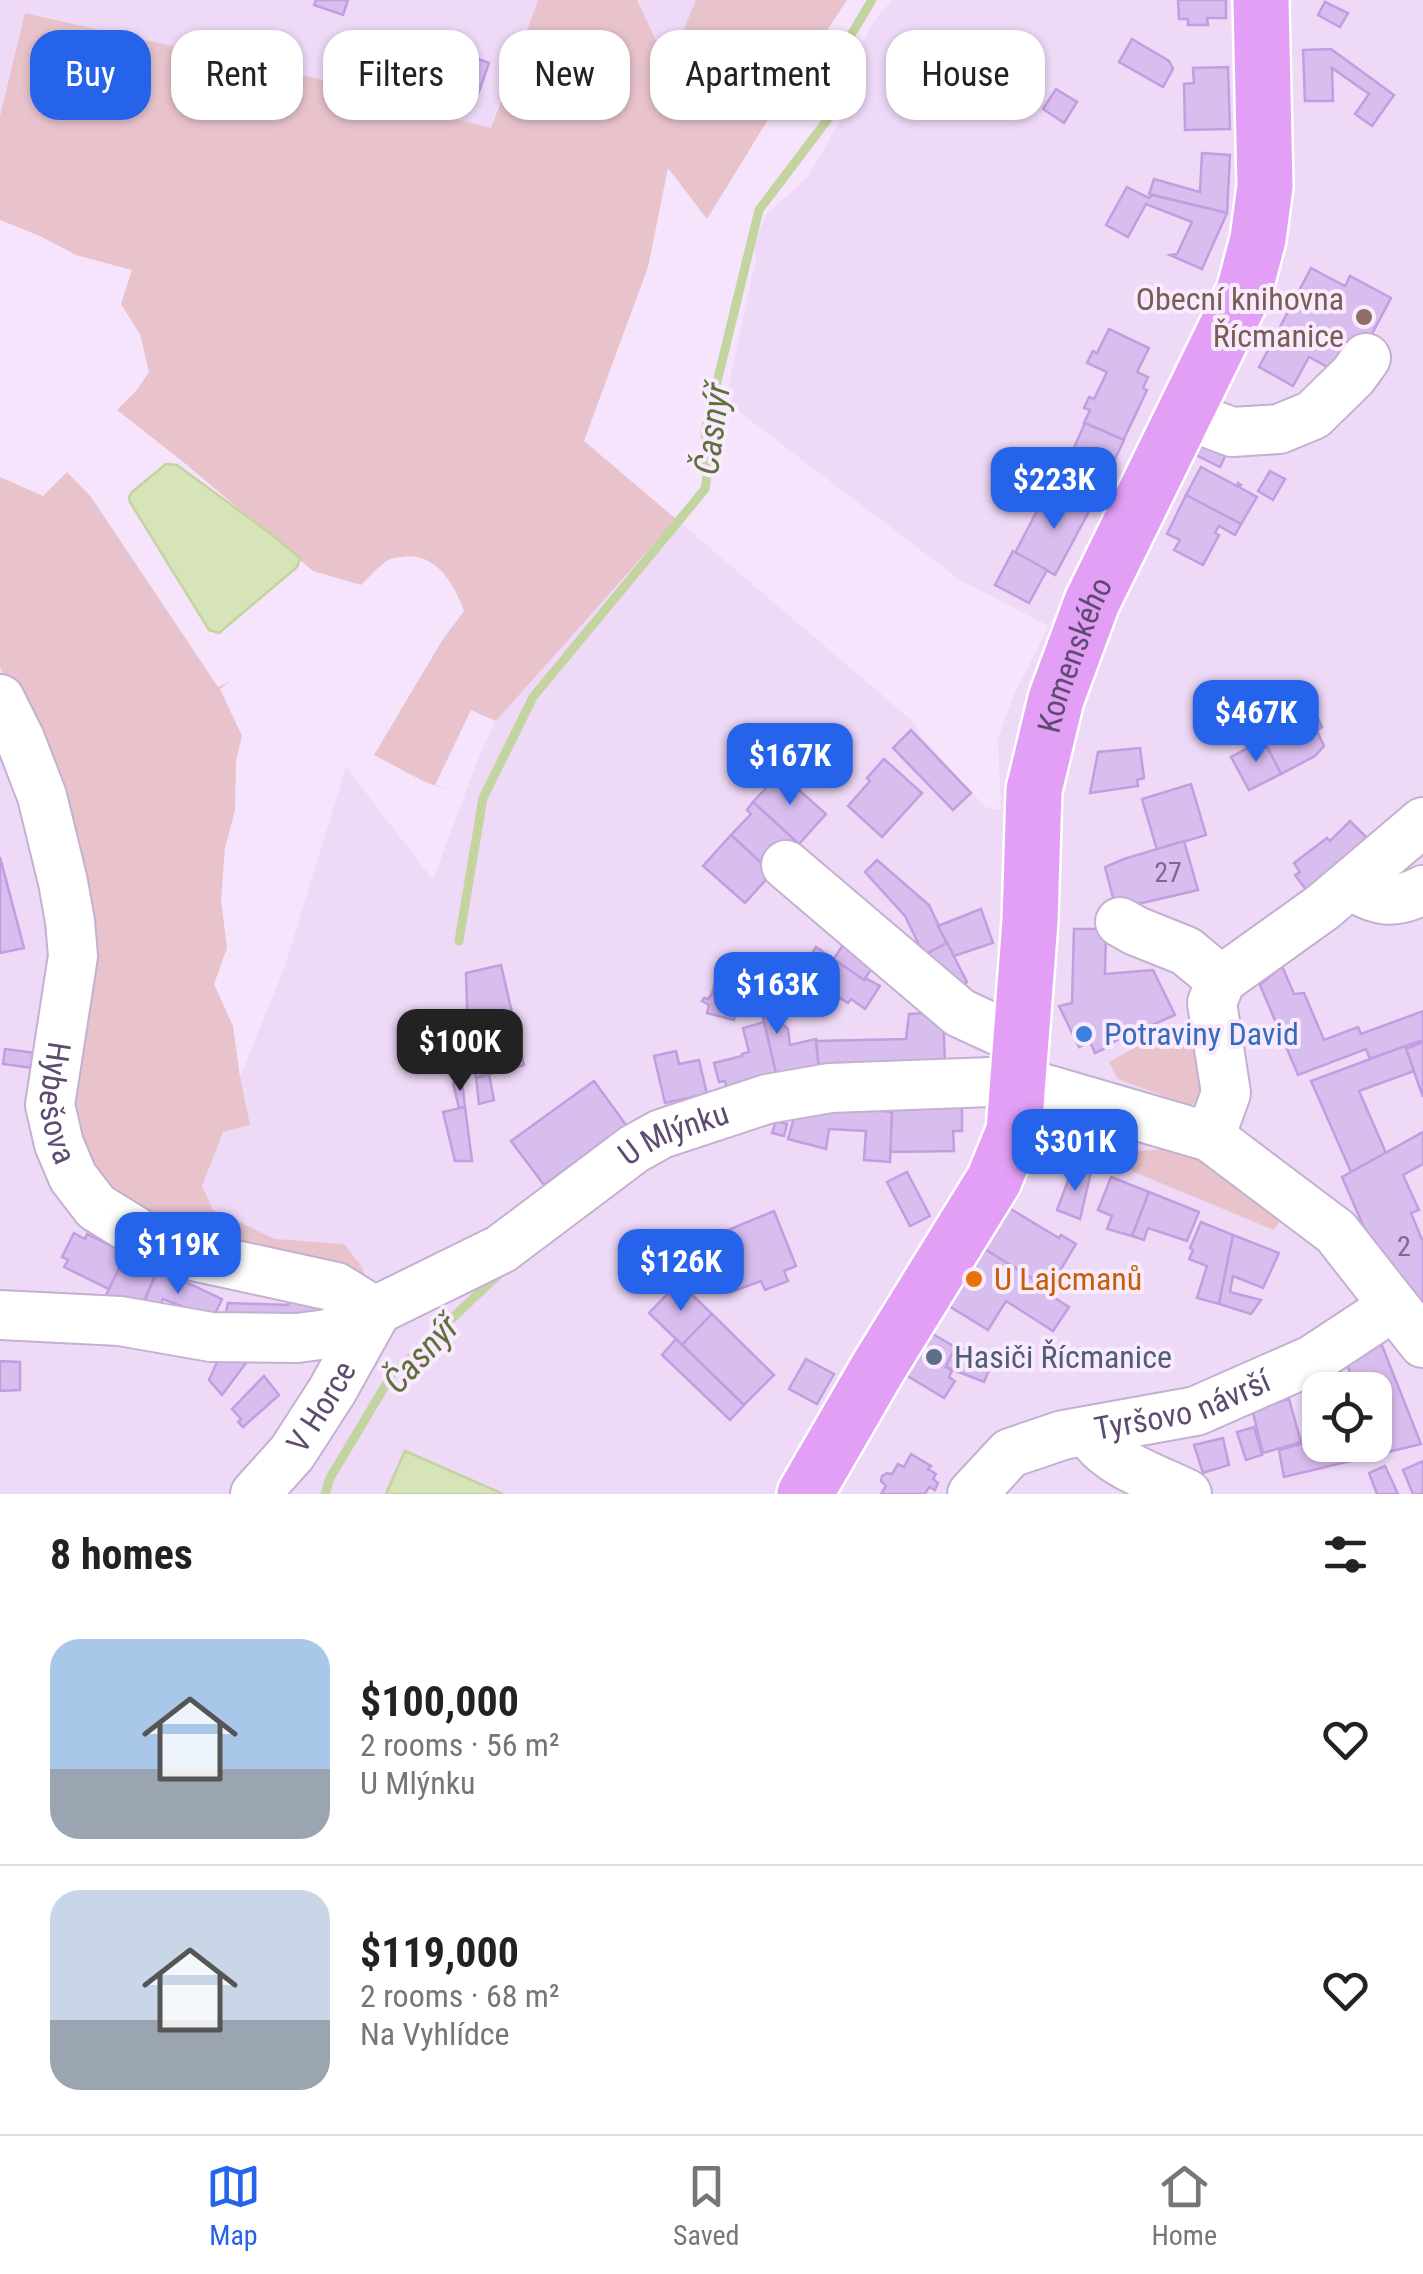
<!DOCTYPE html>
<html lang="en">
<head>
<meta charset="utf-8">
<style>
	body { margin:0; font-family:"Roboto Condensed",sans-serif; background:#f6f6f6; color:#222; height:100vh; display:flex; flex-direction:column; font-size:38px; white-space:nowrap }
	* { box-sizing:border-box; margin:0 }
	p { font-size:32px; color:#767676 }
	.icon { flex:none; width:55px; height:55px; fill:none; stroke:currentColor; stroke-width:2; stroke-linecap:round; stroke-linejoin:round }
	.map { position:relative; height:1494px; overflow:hidden }
	.sheet { display:flex; flex-direction:column; background:#fff; flex:1 }
	.sheet>* { flex:none }
	.hud { position:absolute; left:30px; top:30px; width:1365px; height:90px; display:flex; gap:20px }
	.fabs { position:absolute; left:1302px; top:1372px; display:grid; gap:20px }
	.fabs a { display:grid; place-items:center; width:90px; height:90px; border-radius:20px; background:#fff; box-shadow:0 2px 8px #0004; font-size:50px }
	.price { position:absolute; translate:-50% -85px; padding:0 22px; border-radius:20px; background:#2563eb; color:#fff; font-size:32px; line-height:65px; filter:drop-shadow(0 2px 5px #0008) }
	.price::after { content:''; position:absolute; left:50%; top:60px; width:30px; height:22px; margin-left:-15px; background:inherit; clip-path:polygon(0 0,100% 0,50% 100%) }
	.price.active { background:#222; color:#fff }
	ul { padding:0; list-style:none }
	li { display:flex; align-items:center; gap:30px; height:250px; padding:0 50px }
	li+li { border-top:2px solid #e0e0e0 }
	li span { display:grid; place-items:center; flex:none; width:280px; height:200px; border-radius:30px; color:#555 }
	li>.icon { margin-inline-start:auto }
	span .icon { width:120px; height:120px; fill:#fffc; stroke-width:1 }
	li b { font-size:42px }
	h2 { display:flex; justify-content:space-between; align-items:center; height:120px; padding:0 50px; font-size:42px }
	.pill { padding:0 35px; border-radius:30px; background:#fff; box-shadow:0 2px 8px #0004; font-size:35px; line-height:90px }
	.pill.active { background:#2563eb; color:#fff }
	.menu { display:flex; justify-content:space-around; align-items:center; height:140px; border-top:2px solid #e0e0e0; background:#fff; font-size:28px; color:#767676 }
	.menu a { display:grid; justify-items:center; gap:5px }
	.menu .active { color:#2563eb }
	.map>svg:first-child { display:block }
	.residential { fill:#eed9f7; fill-rule:evenodd }
	.green { fill:#e8c3cc }
	.water { fill:#d7e3b9; stroke:#c4d4a0; stroke-width:2.5 }
	.lines { fill:none; stroke-linecap:round; stroke-linejoin:round }
	.stream { stroke:#c4d4a0; stroke-width:9 }
	.building { fill:#d8bdef; stroke:#c29ee1; stroke-width:2.5 }
	.minor-casing { stroke:#c4b0d0; stroke-width:52 }
	.major-casing { stroke:#fff; stroke-width:60 }
	.minor { stroke:#fff; stroke-width:48 }
	.major { stroke:#e39ff6; stroke-width:55 }
	.education-dot { fill:#8d6e63; stroke:#f9eafe; stroke-width:4 }
	.shop-dot { fill:#3f7fe0; stroke:#f9eafe; stroke-width:4 }
	.food-dot { fill:#e8710a; stroke:#f9eafe; stroke-width:4 }
	.service-dot { fill:#5c6f8a; stroke:#f9eafe; stroke-width:4 }
	.labels { text-anchor:middle; stroke-width:8; stroke-linejoin:round; paint-order:stroke }
	.number-label { font-size:28px; fill:#7d6891 }
	.education-label { font-size:32px; fill:#785e54; stroke:#f9eafe; text-anchor:end }
	.street-label { font-size:32px; fill:#5f4b72; stroke:#f9eafe }
	.shop-label { font-size:32px; fill:#366cbe; stroke:#f9eafe; text-anchor:start }
	.food-label { font-size:32px; fill:#c56008; stroke:#f9eafe; text-anchor:start }
	.service-label { font-size:32px; fill:#4e5e75; stroke:#f9eafe; text-anchor:start }
	.water-label { font-size:35px; font-style:italic; fill:#5f703c; stroke:#f9eafe }
</style>
</head>
<body>
<div class="map">
<svg width="1423" height="1494" viewBox="0 0 1423 1494">
	<rect width="100%" height="100%" fill="#f5e4fb"/>
	<g class="residential">
		<path d="M 0,0 L 538,0 L 496,110 L 491,128 L 407,106 L 374,93 L 324,80 L 26,13 L 0,116 Z"/>
		<path d="M 637,0 L 696,0 L 668,67 Z"/>
		<path d="M 892,0 L 1423,0 L 1423,1494 L 0,1494 L 0,667 L 40,742 L 240,1077 L 285,966 L 346,767 L 433,880 L 480,754 L 496,721 L 676,519 L 916,724 L 918,733 L 985,807 L 1001,810 L 998,739 L 1014,694 L 1049,626 L 960,580 L 725,401 L 756,259 L 753,246 L 766,215 L 808,177 L 841,119 L 847,79 L 871,25 ZM 1320,1390 L 1375,1390 L 1375,1445 L 1320,1445 Z"/>
	</g>
	<g class="green">
		<path d="M 538,0 L 637,0 L 668,66 L 696,0 L 847,0 L 767,121 L 707,219 L 668,168 L 648,267 L 584,441 L 676,519 L 496,721 L 471,710 L 435,785 L 460,794 L 425,782 L 374,755 L 443,639 L 464,611 C 454,583 435,551 401,557 C 393,558 391,558 385,562 C 377,568 369,577 361,585 L 313,571 L 182,461 L 117,410 L 136,391 L 149,372 L 140,334 L 121,304 L 132,270 L 76,255 L 40,236 L 0,220 L 0,116 L 25,13 L 324,80 L 374,93 L 407,106 L 491,128 Z"/>
		<path d="M 67,472 L 91,497 L 218,687 L 230,681 L 220,689 L 242,736 L 236,761 L 235,810 L 225,848 L 221,900 L 227,948 L 214,984 L 233,1026 L 240,1077 L 250,1125 L 223,1132 L 202,1186 L 213,1210 L 275,1239 L 344,1244 L 362,1267 L 364,1274 L 240,1251 L 174,1233 L 113,1201 L 72,1130 L 40,743 L 0,667 L 0,477 L 43,496 Z"/>
		<path d="M 1176,1025 L 1190,1026 C 1195,1035 1203,1045 1207,1055 C 1214,1073 1206,1096 1190,1106 L 1118,1079 L 1109,1062 Z"/>
		<path d="M 1090,1137 L 1130,1152 L 1175,1148 L 1242,1175 L 1288,1210 L 1274,1230 L 1086,1152 Z"/>
	</g>
	<g class="water">
		<path d="M 166,464 L 177,465 L 271,534 L 300,558 L 297,567 L 219,633 L 209,630 L 130,502 L 129,497 L 132,492 Z"/>
		<path d="M 405,1451 L 503,1494 L 386,1494 Z"/>
	</g>
	<g class="lines">
		<g class="stream">
			<path d="M 459,941 L 483,798 L 533,697 L 705,489 L 707,475 L 705,431 L 759,210 L 834,111 L 839,55 L 872,0"/>
			<path d="M 325,1494 L 330,1478 L 391,1376 L 498,1275"/>
		</g>
	</g>
	<g class="building">
		<path d="M 316,0 L 348,0 L 343,15 L 314,5 Z"/>
		<path d="M 1178,0 L 1226,0 L 1226,18 L 1207,18 L 1208,25 L 1188,25 L 1188,19 L 1179,19 Z"/>
		<path d="M 1325,2 L 1348,13 L 1340,27 L 1318,15 Z"/>
		<path d="M 1132,39 L 1169,61 L 1173,69 L 1163,87 L 1119,62 Z"/>
		<path d="M 1331,49 L 1394,95 L 1372,126 L 1355,114 L 1369,94 L 1332,68 L 1333,101 L 1305,101 L 1303,50 Z"/>
		<path d="M 460,52 L 489,63 L 477,97 L 446,87 Z"/>
		<path d="M 1228,67 L 1230,129 L 1185,130 L 1184,84 L 1194,83 L 1193,68 Z"/>
		<path d="M 1056,89 L 1077,102 L 1064,123 L 1043,109 Z"/>
		<path d="M 1202,153 L 1230,155 L 1227,213 L 1149,194 L 1154,179 L 1200,192 Z"/>
		<path d="M 1127,187 L 1149,198 L 1152,195 L 1227,213 L 1202,269 L 1170,255 L 1177,254 L 1192,222 L 1146,204 L 1128,237 L 1106,225 Z"/>
		<path d="M 1311,268 L 1345,286 L 1350,276 L 1391,298 L 1365,347 L 1335,371 L 1309,357 L 1293,386 L 1259,367 Z"/>
		<path d="M 1109,329 L 1149,348 L 1137,372 L 1148,377 L 1143,388 L 1147,390 L 1123,441 L 1084,423 L 1090,410 L 1084,408 L 1089,397 L 1094,399 L 1107,372 L 1087,363 L 1093,351 L 1097,353 Z"/>
		<path d="M 1085,423 L 1124,440 L 1102,487 L 1064,470 Z"/>
		<path d="M 1199,438 L 1227,452 L 1220,467 L 1192,453 Z"/>
		<path d="M 1201,467 L 1237,486 L 1238,483 L 1241,485 L 1239,487 L 1257,497 L 1241,524 L 1186,495 Z"/>
		<path d="M 1270,471 L 1285,479 L 1273,500 L 1258,491 Z"/>
		<path d="M 1062,488 L 1093,504 L 1055,575 L 1015,553 L 1039,507 L 1050,513 Z"/>
		<path d="M 1186,495 L 1241,524 L 1235,535 L 1219,526 L 1215,533 L 1219,535 L 1203,565 L 1174,550 L 1180,540 L 1167,534 Z"/>
		<path d="M 1013,551 L 1047,570 L 1029,603 L 995,585 Z"/>
		<path d="M 1316,714 L 1322,727 L 1317,731 L 1324,746 L 1315,756 L 1281,774 L 1264,741 Z"/>
		<path d="M 911,730 L 971,793 L 953,810 L 893,748 Z"/>
		<path d="M 1265,739 L 1264,741 L 1281,774 L 1249,790 L 1231,757 Z"/>
		<path d="M 1140,748 L 1144,778 L 1137,780 L 1138,786 L 1090,793 L 1098,752 Z"/>
		<path d="M 884,759 L 922,793 L 882,837 L 848,806 L 870,781 L 867,778 Z"/>
		<path d="M 780,773 L 826,814 L 799,844 L 753,802 Z"/>
		<path d="M 1191,784 L 1206,835 L 1157,850 L 1142,799 Z"/>
		<path d="M 753,802 L 799,844 L 772,873 L 731,835 L 751,814 L 747,810 Z"/>
		<path d="M 1350,821 L 1375,846 L 1311,896 L 1295,875 L 1300,872 L 1294,863 L 1327,838 L 1330,841 Z"/>
		<path d="M 731,835 L 772,873 L 745,903 L 703,866 Z"/>
		<path d="M 1184,841 L 1198,890 L 1116,909 L 1105,867 L 1124,859 Z"/>
		<path d="M 0,857 L 24,948 L 0,953 Z"/>
		<path d="M 877,860 L 929,905 L 947,943 L 924,955 L 905,916 L 865,872 Z"/>
		<path d="M 981,909 L 993,943 L 954,956 L 938,926 Z"/>
		<path d="M 1074,929 L 1106,929 L 1105,974 L 1153,970 L 1175,1015 L 1104,1046 L 1104,1049 L 1095,1053 L 1090,1042 L 1079,1047 L 1059,1006 L 1072,1003 Z"/>
		<path d="M 845,942 L 872,968 L 864,980 L 833,960 Z"/>
		<path d="M 947,943 L 967,982 L 943,994 L 924,955 Z"/>
		<path d="M 816,947 L 864,980 L 865,978 L 880,986 L 865,1009 L 851,999 L 848,1003 L 800,972 Z"/>
		<path d="M 501,965 L 524,1065 L 476,1078 L 468,1041 L 466,973 Z"/>
		<path d="M 1282,966 L 1294,994 L 1304,993 L 1324,1040 L 1358,1027 L 1361,1034 L 1423,1011 L 1423,1040 L 1370,1059 L 1366,1049 L 1298,1075 L 1260,985 Z"/>
		<path d="M 715,982 L 758,995 L 754,1002 L 771,1012 L 788,1029 L 790,1045 L 816,1039 L 819,1068 L 777,1078 L 761,1008 L 712,994 Z"/>
		<path d="M 712,994 L 739,1002 L 734,1020 L 707,1013 L 709,1005 L 702,1001 L 704,998 L 708,999 Z"/>
		<path d="M 943,1012 L 945,1063 L 819,1068 L 816,1041 L 906,1039 L 909,1014 Z"/>
		<path d="M 764,1022 L 777,1078 L 727,1090 L 725,1081 L 719,1082 L 714,1063 L 742,1056 L 742,1054 L 749,1052 L 743,1028 Z"/>
		<path d="M 1423,1042 L 1423,1097 L 1406,1049 Z"/>
		<path d="M 1405,1046 L 1414,1071 L 1359,1091 L 1386,1153 L 1351,1172 L 1311,1081 Z"/>
		<path d="M 5,1049 L 36,1053 L 33,1068 L 3,1064 Z"/>
		<path d="M 676,1051 L 679,1064 L 699,1060 L 707,1094 L 665,1103 L 654,1056 Z"/>
		<path d="M 489,1074 L 494,1100 L 479,1104 L 476,1078 Z"/>
		<path d="M 462,1081 L 465,1107 L 459,1108 L 453,1083 Z"/>
		<path d="M 594,1081 L 626,1125 L 544,1185 L 511,1141 Z"/>
		<path d="M 962,1105 L 962,1131 L 953,1131 L 954,1151 L 890,1152 L 892,1107 Z"/>
		<path d="M 832,1106 L 892,1112 L 890,1162 L 864,1160 L 866,1131 L 829,1129 L 826,1149 L 788,1139 L 796,1111 Z"/>
		<path d="M 465,1107 L 472,1161 L 455,1161 L 443,1112 Z"/>
		<path d="M 776,1121 L 787,1124 L 784,1136 L 772,1133 Z"/>
		<path d="M 1423,1132 L 1423,1164 L 1403,1175 L 1419,1210 L 1411,1213 L 1423,1242 L 1423,1302 L 1416,1300 L 1382,1269 L 1342,1177 Z"/>
		<path d="M 1072,1170 L 1091,1172 L 1080,1219 L 1057,1210 Z"/>
		<path d="M 907,1172 L 930,1216 L 910,1226 L 887,1182 Z"/>
		<path d="M 1111,1177 L 1149,1192 L 1132,1236 L 1107,1229 L 1112,1216 L 1098,1210 Z"/>
		<path d="M 1149,1192 L 1199,1212 L 1187,1241 L 1148,1228 L 1144,1240 L 1132,1236 Z"/>
		<path d="M 1009,1208 L 1059,1238 L 1061,1235 L 1076,1244 L 1049,1289 L 983,1248 Z"/>
		<path d="M 774,1211 L 796,1266 L 784,1271 L 788,1281 L 765,1290 L 761,1281 L 731,1292 L 709,1238 Z"/>
		<path d="M 1201,1222 L 1233,1235 L 1219,1304 L 1197,1298 L 1207,1266 L 1189,1259 L 1193,1250 L 1190,1248 Z"/>
		<path d="M 74,1233 L 85,1239 L 87,1234 L 127,1253 L 109,1289 L 64,1267 L 68,1260 L 62,1257 Z"/>
		<path d="M 1233,1235 L 1279,1253 L 1263,1288 L 1233,1276 L 1230,1292 L 1261,1300 L 1251,1314 L 1219,1304 Z"/>
		<path d="M 983,1248 L 1049,1289 L 1047,1293 L 1069,1307 L 1053,1331 L 1006,1301 L 988,1330 L 949,1306 Z"/>
		<path d="M 127,1253 L 158,1269 L 140,1310 L 105,1297 Z"/>
		<path d="M 158,1269 L 222,1299 L 213,1318 L 163,1299 L 155,1320 L 138,1317 Z"/>
		<path d="M 679,1282 L 712,1314 L 682,1345 L 649,1313 Z"/>
		<path d="M 289,1290 L 318,1305 L 321,1327 L 222,1329 L 228,1303 L 288,1305 Z"/>
		<path d="M 712,1314 L 774,1375 L 744,1405 L 682,1345 Z"/>
		<path d="M 931,1333 L 955,1347 L 946,1367 L 952,1371 L 949,1377 L 955,1381 L 944,1398 L 906,1375 Z"/>
		<path d="M 1379,1338 L 1421,1444 L 1284,1477 L 1279,1450 L 1320,1439 L 1320,1445 L 1375,1445 L 1375,1390 L 1357,1390 L 1343,1355 Z"/>
		<path d="M 676,1339 L 744,1405 L 730,1420 L 662,1355 Z"/>
		<path d="M 956,1345 L 993,1361 L 984,1382 L 946,1367 Z"/>
		<path d="M 222,1351 L 246,1363 L 222,1395 L 209,1380 Z"/>
		<path d="M 806,1359 L 834,1374 L 817,1404 L 789,1389 Z"/>
		<path d="M 0,1361 L 20,1362 L 20,1390 L 0,1391 Z"/>
		<path d="M 264,1376 L 279,1395 L 243,1427 L 238,1422 L 241,1419 L 232,1409 Z"/>
		<path d="M 1289,1399 L 1301,1442 L 1263,1453 L 1252,1409 Z"/>
		<path d="M 1254,1427 L 1262,1455 L 1246,1460 L 1237,1432 Z"/>
		<path d="M 1223,1438 L 1229,1465 L 1203,1473 L 1194,1445 Z"/>
		<path d="M 911,1454 L 931,1466 L 928,1469 L 936,1474 L 933,1479 L 938,1483 L 935,1490 L 929,1487 L 925,1494 L 881,1494 L 886,1486 L 881,1481 L 882,1476 L 887,1473 L 892,1474 L 898,1464 L 904,1467 Z"/>
		<path d="M 1423,1461 L 1423,1494 L 1413,1494 L 1403,1470 Z"/>
		<path d="M 1385,1466 L 1398,1494 L 1377,1494 L 1369,1473 Z"/>
	</g>
	<g class="lines">
		<g class="minor-casing">
			<g id="minor">
				<path d="M 1184,414 L 1232,432 L 1279,429 L 1313,415 L 1353,376 L 1366,358"/>
				<path id="s1" d="M 0,699 L 20,739 L 42,796 L 63,882 L 70,921 L 73,956 L 50,1105 L 59,1144 L 73,1177 L 96,1207 L 166,1250 L 336,1287 L 376,1312"/>
				<path d="M 786,865 L 960,1013 L 1021,1041"/>
				<path d="M 1350,885 C 1377,902 1394,905 1423,890"/>
				<path d="M 1120,922 L 1136,931 L 1186,951 L 1221,980"/>
				<path d="M 1210,1137 L 1226,1093 L 1212,1003 L 1221,980 L 1323,907 L 1423,822"/>
				<path id="s2" d="M 0,1315 L 120,1321 L 211,1337 L 297,1338 L 328,1334 L 501,1249 L 634,1149 L 661,1134 L 767,1099 L 830,1088 L 1018,1081 L 1210,1137 L 1336,1232 L 1423,1343"/>
				<path d="M 1088,1431 C 1108,1464 1153,1477 1187,1494"/>
				<path id="s3" d="M 255,1494 L 292,1453 L 332,1391 L 376,1312"/>
				<path id="s4" d="M 972,1494 L 1010,1453 L 1063,1435 L 1196,1411 L 1312,1360 L 1394,1306"/>
			</g>
		</g>
		<g class="major-casing">
			<g id="major">
				<path id="s5" d="M 805,1494 L 878,1368 L 994,1180 L 1014,1131 L 1030,921 L 1034,790 L 1056,699 L 1092,602 L 1244,292 L 1258,239 L 1265,186 L 1261,0"/>
			</g>
		</g>
		<use href="#minor" class="minor"/>
		<use href="#major" class="major"/>
	</g>
	<circle class="education-dot" cx="1364" cy="317" r="10"/>
	<circle class="shop-dot" cx="1084" cy="1034" r="10"/>
	<circle class="food-dot" cx="974" cy="1279" r="10"/>
	<circle class="service-dot" cx="934" cy="1357" r="10"/>
	<g class="labels">
		<g class="number-label">
			<text x="1168" y="882">27</text>
			<text x="1404" y="1256">2</text>
		</g>
		<g class="education-label">
			<text x="1344" y="310">Obecní knihovna<tspan x="1344" dy="37">Řícmanice</tspan></text>
		</g>
		<g class="street-label">
			<text dy="11" stroke="none"><textPath href="#s5" startOffset="902">Komenského</textPath></text>
			<text dy="11" stroke="none"><textPath href="#s1" startOffset="418">Hybešova</textPath></text>
			<text dy="11" stroke="none"><textPath href="#s2" startOffset="732">U Mlýnku</textPath></text>
			<text dy="11" stroke="none"><textPath href="#s4" startOffset="235">Tyršovo návrší</textPath></text>
			<text dy="11" stroke="none"><textPath href="#s3" startOffset="110">V Horce</textPath></text>
		</g>
		<g class="shop-label">
			<text x="1104" y="1045">Potraviny David</text>
		</g>
		<g class="food-label">
			<text x="994" y="1290">U Lajcmanů</text>
		</g>
		<g class="service-label">
			<text x="954" y="1368">Hasiči Řícmanice</text>
		</g>
		<g class="water-label">
			<text transform="translate(712 429) rotate(-82)" y="12">Časnýř</text>
			<text transform="translate(421 1354) rotate(-47)" y="12">Časnýř</text>
		</g>
	</g>
</svg>
<div class="fabs">
<a><svg class="icon" aria-label="locate" viewBox="0 0 24 24"><circle cx="12" cy="12" r="6"/><path d="M12 2v4M12 18v4M2 12h4M18 12h4"/></svg></a>
</div>
<b class="price" style="left:1054px;top:532px">$223K</b>
<b class="price" style="left:1256px;top:765px">$467K</b>
<b class="price" style="left:790px;top:808px">$167K</b>
<b class="price" style="left:777px;top:1037px">$163K</b>
<b class="price active" style="left:460px;top:1094px">$100K</b>
<b class="price" style="left:1075px;top:1194px">$301K</b>
<b class="price" style="left:178px;top:1297px">$119K</b>
<b class="price" style="left:681px;top:1314px">$126K</b>
<div class="hud">
<a class="pill active">Buy</a>
<a class="pill">Rent</a>
<a class="pill">Filters</a>
<a class="pill">New</a>
<a class="pill">Apartment</a>
<a class="pill">House</a>
</div>
</div>
<section class="sheet">
<h2>8 homes<svg class="icon" aria-label="filters" viewBox="0 0 24 24"><path d="M4 7h16M4 17h16"/><circle cx="9" cy="7" r="2"/><circle cx="15" cy="17" r="2"/></svg></h2>
<ul>
<li><span style="background:linear-gradient(#a9c7e8 65%,#9aa5b1 0)"><svg class="icon" aria-label="home" viewBox="0 0 24 24"><path d="M3 11l9-7 9 7M6 9v11h12V9"/></svg></span><div><b>$100,000</b><p>2 rooms · 56 m²</p><p>U Mlýnku</p></div><svg class="icon" aria-label="heart" viewBox="0 0 24 24"><path d="M12 20l-8-8c-3-5 5-10 8-4 3-6 11-1 8 4z"/></svg></li>
<li><span style="background:linear-gradient(#c9d6e8 65%,#9aa5b1 0)"><svg class="icon" aria-label="home" viewBox="0 0 24 24"><path d="M3 11l9-7 9 7M6 9v11h12V9"/></svg></span><div><b>$119,000</b><p>2 rooms · 68 m²</p><p>Na Vyhlídce</p></div><svg class="icon" aria-label="heart" viewBox="0 0 24 24"><path d="M12 20l-8-8c-3-5 5-10 8-4 3-6 11-1 8 4z"/></svg></li>
</ul>
</section>
<nav class="menu">
<a class="active"><svg class="icon" aria-label="map" viewBox="0 0 24 24"><path d="M3 6l6-2 6 2 6-2v14l-6 2-6-2-6 2zM9 4v14M15 6v14"/></svg>Map</a>
<a><svg class="icon" aria-label="saved" viewBox="0 0 24 24"><path d="M7 4h10v16l-5-4-5 4z"/></svg>Saved</a>
<a><svg class="icon" aria-label="home" viewBox="0 0 24 24"><path d="M3 11l9-7 9 7M6 9v11h12V9"/></svg>Home</a>
</nav>
</body>
</html>
